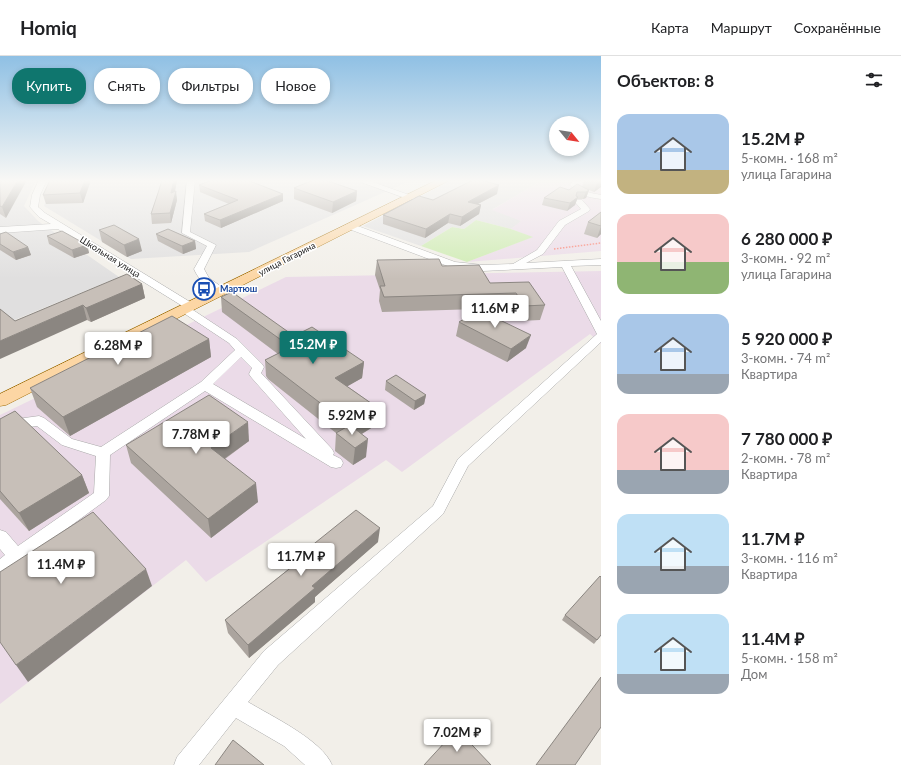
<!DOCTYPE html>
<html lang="ru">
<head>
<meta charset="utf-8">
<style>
	body { margin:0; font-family:Lato,sans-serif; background:#f2f2f2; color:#202124; height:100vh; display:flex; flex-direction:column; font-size:15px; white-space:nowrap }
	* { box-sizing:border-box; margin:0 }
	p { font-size:13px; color:#757577 }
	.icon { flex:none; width:22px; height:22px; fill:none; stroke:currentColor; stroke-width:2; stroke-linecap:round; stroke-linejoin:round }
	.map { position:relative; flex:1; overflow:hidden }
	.panel { display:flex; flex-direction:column; background:#fff; width:300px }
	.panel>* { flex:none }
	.top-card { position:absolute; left:12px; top:12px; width:380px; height:36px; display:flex; gap:8px }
	.needle { width:26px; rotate:120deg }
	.fabs { position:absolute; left:549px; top:60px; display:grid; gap:8px }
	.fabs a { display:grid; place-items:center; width:40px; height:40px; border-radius:50%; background:#fff; box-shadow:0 2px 6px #0003; font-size:20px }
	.price { position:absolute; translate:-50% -34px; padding:0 9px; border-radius:4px; background:#fff; color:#222; font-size:13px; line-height:26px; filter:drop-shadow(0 1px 2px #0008) }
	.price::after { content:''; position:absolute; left:50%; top:24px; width:12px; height:9px; margin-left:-6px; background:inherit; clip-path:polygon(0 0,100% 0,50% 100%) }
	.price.current { background:#0f766e; color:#fff }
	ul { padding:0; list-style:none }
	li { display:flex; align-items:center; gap:12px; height:100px; padding:0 16px }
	li span { display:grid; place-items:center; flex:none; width:112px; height:80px; border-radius:12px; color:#555 }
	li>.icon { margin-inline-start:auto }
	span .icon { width:48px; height:48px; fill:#fffc; stroke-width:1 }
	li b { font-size:17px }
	h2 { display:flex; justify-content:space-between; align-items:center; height:48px; padding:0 16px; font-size:17px }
	.chip { padding:0 14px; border-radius:16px; background:#fff; box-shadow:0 2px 6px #0003; font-size:14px; line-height:36px }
	.chip.current { background:#0f766e; color:#fff }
	header { display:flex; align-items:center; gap:24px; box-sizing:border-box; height:56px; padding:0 20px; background:#fff; border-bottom:1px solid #e0e0e0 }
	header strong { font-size:19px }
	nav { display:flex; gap:22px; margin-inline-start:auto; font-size:14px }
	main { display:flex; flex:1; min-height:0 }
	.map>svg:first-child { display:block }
	.residential { fill:#e0dfdf }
	.industrial { fill:#ebdbe8 }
	.grass { fill:#cdebb0 }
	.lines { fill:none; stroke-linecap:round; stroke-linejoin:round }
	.minor-casing { stroke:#a9a9a9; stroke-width:1 }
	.major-casing { stroke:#a06b00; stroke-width:1 }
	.path { stroke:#fa8072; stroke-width:1.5; stroke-dasharray:1.5 1.5; stroke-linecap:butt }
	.minor { fill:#fff; fill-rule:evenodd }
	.major { fill:#fcd6a4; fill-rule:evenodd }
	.wall { fill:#aba49e }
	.shaded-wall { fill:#8b8681 }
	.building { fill:#c7bfb8; stroke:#8b8681 }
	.labels { text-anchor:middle; stroke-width:3; stroke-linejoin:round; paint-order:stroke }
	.far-street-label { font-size:9px; fill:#222; stroke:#fff }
	.far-transit-label { font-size:9px; font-weight:bold; fill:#164399; stroke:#fff; text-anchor:start }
</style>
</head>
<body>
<header>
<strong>Homiq</strong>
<nav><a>Карта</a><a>Маршрут</a><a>Сохранённые</a></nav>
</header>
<main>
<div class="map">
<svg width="601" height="709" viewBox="0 0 601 709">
	<rect width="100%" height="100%" fill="#f2efe9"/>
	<g class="residential">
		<path d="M 0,124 L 36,124 L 24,150 L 38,165 L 119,221 L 0,270 Z"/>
		<path d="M 54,124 L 412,124 L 249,196 L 131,203 L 44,150 Z"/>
		<path d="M 452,124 L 543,124 L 493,153 L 522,165 L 511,173 L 476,164 L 464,173 L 452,171 L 421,190 L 363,170 Z"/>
	</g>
	<g class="industrial">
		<path d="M 543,124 L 601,124 L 601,195 L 467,206 L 532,181 L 511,173 L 521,165 L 492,154 Z"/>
		<path d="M 601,215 L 601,288 L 590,278 L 402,416 L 386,404 L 206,526 L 186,504 L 0,648 L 0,359 L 286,221 Z"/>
	</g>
	<path class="grass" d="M 476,164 L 511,173 L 533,181 L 467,206 L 421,190 L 452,171 L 464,173 Z"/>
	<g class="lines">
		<g class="minor-casing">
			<g id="minor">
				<path d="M 39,124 L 47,124 L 40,139 L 38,151 L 45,157 L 195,249 L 196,251 L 193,254 L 237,283 L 262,308 L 264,311 L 261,317 L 332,393 L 334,397 L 333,399 L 341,403 L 343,407 L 341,411 L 336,412 L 331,411 L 205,335 L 110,399 L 109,440 L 106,444 L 6,517 L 0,519 L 0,503 L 5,499 L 0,493 L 0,474 L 6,476 L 18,490 L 94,437 L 96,400 L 62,389 L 37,370 L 13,373 L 0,380 L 0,369 L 10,364 L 39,360 L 44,362 L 72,383 L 101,391 L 201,326 L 235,294 L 229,287 L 182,256 L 181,254 L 184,251 L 58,173 L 0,177 L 0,171 L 51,168 L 39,161 L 30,151 L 32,139 ZM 241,301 L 252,312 L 249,318 L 251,321 L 306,383 L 213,328 Z"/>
				<path d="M 187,124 L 195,124 L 190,176 L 216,189 L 204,213 L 209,222 L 226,234 L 227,236 L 226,238 C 213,241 198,223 194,213 L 207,190 L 182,177 Z"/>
				<path d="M 355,124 L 367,124 L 415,141 L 414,143 L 408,143 Z"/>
				<path d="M 575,124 L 584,124 L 578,129 C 584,137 592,137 601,139 L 601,143 C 588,141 578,140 570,128 Z"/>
				<path d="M 576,144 L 582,144 L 590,153 L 589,155 L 565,169 L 543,198 L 526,207 L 601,203 L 601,209 L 571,210 L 601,265 L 601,286 L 468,410 L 443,458 L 278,609 L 248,646 C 271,660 322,684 332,709 L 305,709 L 284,690 L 236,662 L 199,709 L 174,709 L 177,701 L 264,595 L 433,450 L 458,403 L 597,278 L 562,211 L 483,215 L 453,212 L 349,173 L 348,171 L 349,169 L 355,169 L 455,206 L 483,209 L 513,208 L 537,194 L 559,165 L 581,153 L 575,146 Z"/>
			</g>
		</g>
		<g class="major-casing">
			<path id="major" d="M 437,124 L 450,124 L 6,349 L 0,350 L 0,338 Z"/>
		</g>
		<path class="path" d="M 554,193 L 601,187"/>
		<use href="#minor" class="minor"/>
		<use href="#major" class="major"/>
	</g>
	<g class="wall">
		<path d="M 0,124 L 6,162 L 0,158 Z"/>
		<path d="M 91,124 L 83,147 L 46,148 L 43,139 Z"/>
		<path d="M 162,124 L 177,124 L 175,135 L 177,144 L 171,167 L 152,168 L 151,158 L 158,137 Z"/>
		<path d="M 584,124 L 601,124 L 601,131 L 594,136 L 582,131 L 589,134 L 586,142 L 583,143 L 577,143 L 575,149 L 567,155 L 542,149 L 544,142 L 582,131 Z"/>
		<path d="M 199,129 L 283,138 L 283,145 L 221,172 L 205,165 L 204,158 L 229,148 L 200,136 Z"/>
		<path d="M 294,132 L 357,135 L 356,145 L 332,157 L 294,143 Z"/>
		<path d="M 497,138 L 478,148 L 481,149 L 479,158 L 460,170 L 448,167 L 425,182 L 383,168 L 383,159 L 433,144 Z"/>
		<path d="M 601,156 L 601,178 L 597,182 L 584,178 L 588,166 Z"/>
		<path d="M 99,174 L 142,195 L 127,201 L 102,186 Z"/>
		<path d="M 0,178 L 28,191 L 31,199 L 16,204 L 0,194 Z"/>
		<path d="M 156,178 L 195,185 L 196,193 L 183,198 L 158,185 Z"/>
		<path d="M 47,180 L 87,189 L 89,197 L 74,202 L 49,188 Z"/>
		<path d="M 377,204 L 442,210 L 490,227 L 545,249 L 540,264 L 520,265 L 512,252 L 382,256 L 379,245 L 380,234 L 375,219 Z"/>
		<path d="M 142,228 L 145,242 L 91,266 L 87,264 L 15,265 Z"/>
		<path d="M 221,241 L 294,280 L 364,306 L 362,322 L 347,330 L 378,352 L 376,369 L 362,378 L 366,401 L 353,409 L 335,395 L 336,377 L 268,323 L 266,320 L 265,304 L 278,298 L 222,256 Z"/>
		<path d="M 459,266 L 526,292 L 507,306 L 456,280 Z"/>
		<path d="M 209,283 L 211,301 L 70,380 L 37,351 L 30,332 Z"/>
		<path d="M 386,325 L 426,339 L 424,348 L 414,354 L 385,334 Z"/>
		<path d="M 0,363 L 82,419 L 89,437 L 29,475 L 0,443 Z"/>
		<path d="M 249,385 L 225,403 L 258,446 L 211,482 L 131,407 L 126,389 Z"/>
		<path d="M 378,486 L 315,541 L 315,546 L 249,602 L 228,577 L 225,564 L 300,504 L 300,499 Z"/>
		<path d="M 565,559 L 601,579 L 594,588 L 562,564 Z"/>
	</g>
	<g class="shaded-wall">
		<path d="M 18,124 L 27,124 L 6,162 L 2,151 Z"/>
		<path d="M 85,124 L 91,124 L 83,147 L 80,137 Z"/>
		<path d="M 174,124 L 177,124 L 173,146 L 171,137 Z"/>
		<path d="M 600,124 L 601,124 L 601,131 L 594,136 L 598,125 Z"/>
		<path d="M 499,129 L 497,138 L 466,154 L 468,146 Z"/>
		<path d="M 589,134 L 586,142 L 583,143 L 586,136 Z"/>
		<path d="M 176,135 L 177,144 L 171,167 L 170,157 Z"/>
		<path d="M 357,135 L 356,145 L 332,157 L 333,146 Z"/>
		<path d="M 283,138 L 283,145 L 221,172 L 220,164 Z"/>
		<path d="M 578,141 L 575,149 L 567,155 L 570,147 Z"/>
		<path d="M 481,149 L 479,158 L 460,170 L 462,161 Z"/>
		<path d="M 450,158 L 448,167 L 425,182 L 426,173 Z"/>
		<path d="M 601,170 L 601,178 L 597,182 Z"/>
		<path d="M 139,183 L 142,195 L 127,201 L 124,189 Z"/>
		<path d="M 195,185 L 196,193 L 183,198 L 182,190 Z"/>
		<path d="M 87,189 L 89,197 L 74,202 L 72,194 Z"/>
		<path d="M 28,191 L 31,199 L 16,204 L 13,196 Z"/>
		<path d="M 142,228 L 145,242 L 91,266 L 86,252 Z"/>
		<path d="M 83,249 L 87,264 L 0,303 L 0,285 Z"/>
		<path d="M 531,279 L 526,292 L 507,306 L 511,293 Z"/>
		<path d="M 209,283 L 211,301 L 70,380 L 63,361 Z"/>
		<path d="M 364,306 L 362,322 L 334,338 L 335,322 Z"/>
		<path d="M 426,339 L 424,348 L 414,354 L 415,345 Z"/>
		<path d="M 378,352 L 376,369 L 348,386 L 350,370 Z"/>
		<path d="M 248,366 L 249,385 L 214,410 L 211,392 Z"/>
		<path d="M 368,383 L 366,401 L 353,409 L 355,392 Z"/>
		<path d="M 82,419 L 89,437 L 29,475 L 19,457 Z"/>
		<path d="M 256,427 L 258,446 L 211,482 L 208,463 Z"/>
		<path d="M 380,472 L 378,486 L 315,541 L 315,546 L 249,602 L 248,589 L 312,530 Z"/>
		<path d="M 146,513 L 152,530 L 28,626 L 16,609 Z"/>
	</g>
	<g class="building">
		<path d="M 0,124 L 18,124 L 2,151 L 0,150 Z"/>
		<path d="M 50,124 L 85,124 L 80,137 L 43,139 Z"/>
		<path d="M 162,124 L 174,124 L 171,137 L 176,135 L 170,157 L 151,158 L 158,137 Z"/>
		<path d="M 212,124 L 247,124 L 283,138 L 220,164 L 204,158 L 238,144 L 199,129 Z"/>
		<path d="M 313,124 L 325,124 L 357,135 L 333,146 L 294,132 Z"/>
		<path d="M 473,124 L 481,124 L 499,129 L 468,146 L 481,149 L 462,161 L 450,158 L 426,173 L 383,159 L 419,140 L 433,144 Z"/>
		<path d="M 577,128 L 589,134 L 586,136 L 577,136 L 576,140 L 578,141 L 570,147 L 544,142 L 560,131 L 569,134 Z"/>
		<path d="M 601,156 L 601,170 L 588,166 Z"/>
		<path d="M 114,169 L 139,183 L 124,189 L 99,174 Z"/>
		<path d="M 168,173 L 195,185 L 182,190 L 156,178 Z"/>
		<path d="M 62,175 L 87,189 L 72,194 L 47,180 Z"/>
		<path d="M 6,176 L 28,191 L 13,196 L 0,188 L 0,178 Z"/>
		<path d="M 439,203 L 442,210 L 479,209 L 490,227 L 529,226 L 545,249 L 524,250 L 516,237 L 384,241 L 380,230 L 385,230 L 377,204 Z"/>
		<path d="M 127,218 L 142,228 L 86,252 L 83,249 L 0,285 L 0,253 L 15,265 Z"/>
		<path d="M 232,236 L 294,280 L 312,271 L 364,306 L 335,322 L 378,352 L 350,369 L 349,369 L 268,307 L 265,304 L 291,291 L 221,241 Z"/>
		<path d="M 479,254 L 531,279 L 511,293 L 459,266 Z"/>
		<path d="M 172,260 L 209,283 L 63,361 L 30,332 Z"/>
		<path d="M 396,319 L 426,339 L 415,345 L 386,325 Z"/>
		<path d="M 209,339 L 248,366 L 211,392 L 256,427 L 208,463 L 126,389 Z"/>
		<path d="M 15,355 L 82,419 L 19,457 L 0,435 L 0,363 Z"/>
		<path d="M 350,369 L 368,383 L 355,392 L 336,377 Z"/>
		<path d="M 356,454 L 380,472 L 312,530 L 315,532 L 248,589 L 225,564 L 303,502 L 300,499 Z"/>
		<path d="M 93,456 L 146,513 L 16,609 L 0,586 L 0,516 Z"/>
		<path d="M 600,520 L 601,521 L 601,579 L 597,584 L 565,559 Z"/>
		<path d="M 601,621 L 601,671 L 575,709 L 536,709 Z"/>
		<path d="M 457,673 L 491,709 L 424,709 Z"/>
		<path d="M 233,684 L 264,709 L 215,709 Z"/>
	</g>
	<linearGradient id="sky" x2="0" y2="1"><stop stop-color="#8fc0e4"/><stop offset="0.56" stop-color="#f9f8f5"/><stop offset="1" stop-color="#f9f8f5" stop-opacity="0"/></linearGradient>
	<rect width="601" height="223" fill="url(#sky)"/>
	<defs>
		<g id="bus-ring" transform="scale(1.15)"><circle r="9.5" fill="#fff" stroke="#1a4fb4" stroke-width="1.5"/><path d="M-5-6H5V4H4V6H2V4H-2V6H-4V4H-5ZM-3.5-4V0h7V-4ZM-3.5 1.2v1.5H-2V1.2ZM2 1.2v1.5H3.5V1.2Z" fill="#1a4fb4"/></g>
	</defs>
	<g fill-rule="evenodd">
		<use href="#bus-ring" x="204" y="233"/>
	</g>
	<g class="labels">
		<g class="far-street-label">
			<text transform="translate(110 201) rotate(32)" y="3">Школьная улица</text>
			<text transform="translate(287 203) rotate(-27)" y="3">улица Гагарина</text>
		</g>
		<g class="far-transit-label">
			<text x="220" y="236">Мартюш</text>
		</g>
	</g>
</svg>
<div class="fabs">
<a><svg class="needle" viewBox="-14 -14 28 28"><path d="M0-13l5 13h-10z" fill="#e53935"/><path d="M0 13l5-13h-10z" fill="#757577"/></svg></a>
</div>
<b class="price" style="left:495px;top:273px">11.6M ₽</b>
<b class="price current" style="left:313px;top:309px">15.2M ₽</b>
<b class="price" style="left:118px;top:310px">6.28M ₽</b>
<b class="price" style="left:352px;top:380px">5.92M ₽</b>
<b class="price" style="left:196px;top:399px">7.78M ₽</b>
<b class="price" style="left:301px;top:521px">11.7M ₽</b>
<b class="price" style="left:61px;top:529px">11.4M ₽</b>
<b class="price" style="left:457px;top:697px">7.02M ₽</b>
<div class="top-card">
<a class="chip current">Купить</a>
<a class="chip">Снять</a>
<a class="chip">Фильтры</a>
<a class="chip">Новое</a>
</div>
</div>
<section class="panel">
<h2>Объектов: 8<svg class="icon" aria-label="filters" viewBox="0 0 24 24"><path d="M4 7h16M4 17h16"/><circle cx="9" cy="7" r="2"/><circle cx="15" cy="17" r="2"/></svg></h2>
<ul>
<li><span style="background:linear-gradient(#a9c7e8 70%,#c2b280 0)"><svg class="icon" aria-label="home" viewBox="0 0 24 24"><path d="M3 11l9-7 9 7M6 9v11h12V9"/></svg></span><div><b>15.2M ₽</b><p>5-комн. · 168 m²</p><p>улица Гагарина</p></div></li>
<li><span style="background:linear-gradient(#f6c9c9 60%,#8fb573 0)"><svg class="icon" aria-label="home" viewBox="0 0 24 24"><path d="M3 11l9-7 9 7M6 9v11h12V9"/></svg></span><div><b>6 280 000 ₽</b><p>3-комн. · 92 m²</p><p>улица Гагарина</p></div></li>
<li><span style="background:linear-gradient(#a9c7e8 75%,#9aa5b1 0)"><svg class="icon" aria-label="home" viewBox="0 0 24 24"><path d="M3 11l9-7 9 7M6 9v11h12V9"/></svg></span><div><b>5 920 000 ₽</b><p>3-комн. · 74 m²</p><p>Квартира</p></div></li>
<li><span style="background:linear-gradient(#f6c9c9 70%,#9aa5b1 0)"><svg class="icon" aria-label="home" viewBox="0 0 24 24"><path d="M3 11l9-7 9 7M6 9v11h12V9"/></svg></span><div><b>7 780 000 ₽</b><p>2-комн. · 78 m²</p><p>Квартира</p></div></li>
<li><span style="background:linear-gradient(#bfe0f5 65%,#9aa5b1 0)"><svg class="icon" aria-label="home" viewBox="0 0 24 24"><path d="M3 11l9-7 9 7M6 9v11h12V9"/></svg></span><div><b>11.7M ₽</b><p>3-комн. · 116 m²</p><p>Квартира</p></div></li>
<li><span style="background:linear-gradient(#bfe0f5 75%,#9aa5b1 0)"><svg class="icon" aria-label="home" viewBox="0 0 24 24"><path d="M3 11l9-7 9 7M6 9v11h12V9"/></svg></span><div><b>11.4M ₽</b><p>5-комн. · 158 m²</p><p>Дом</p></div></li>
</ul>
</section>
</main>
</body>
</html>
